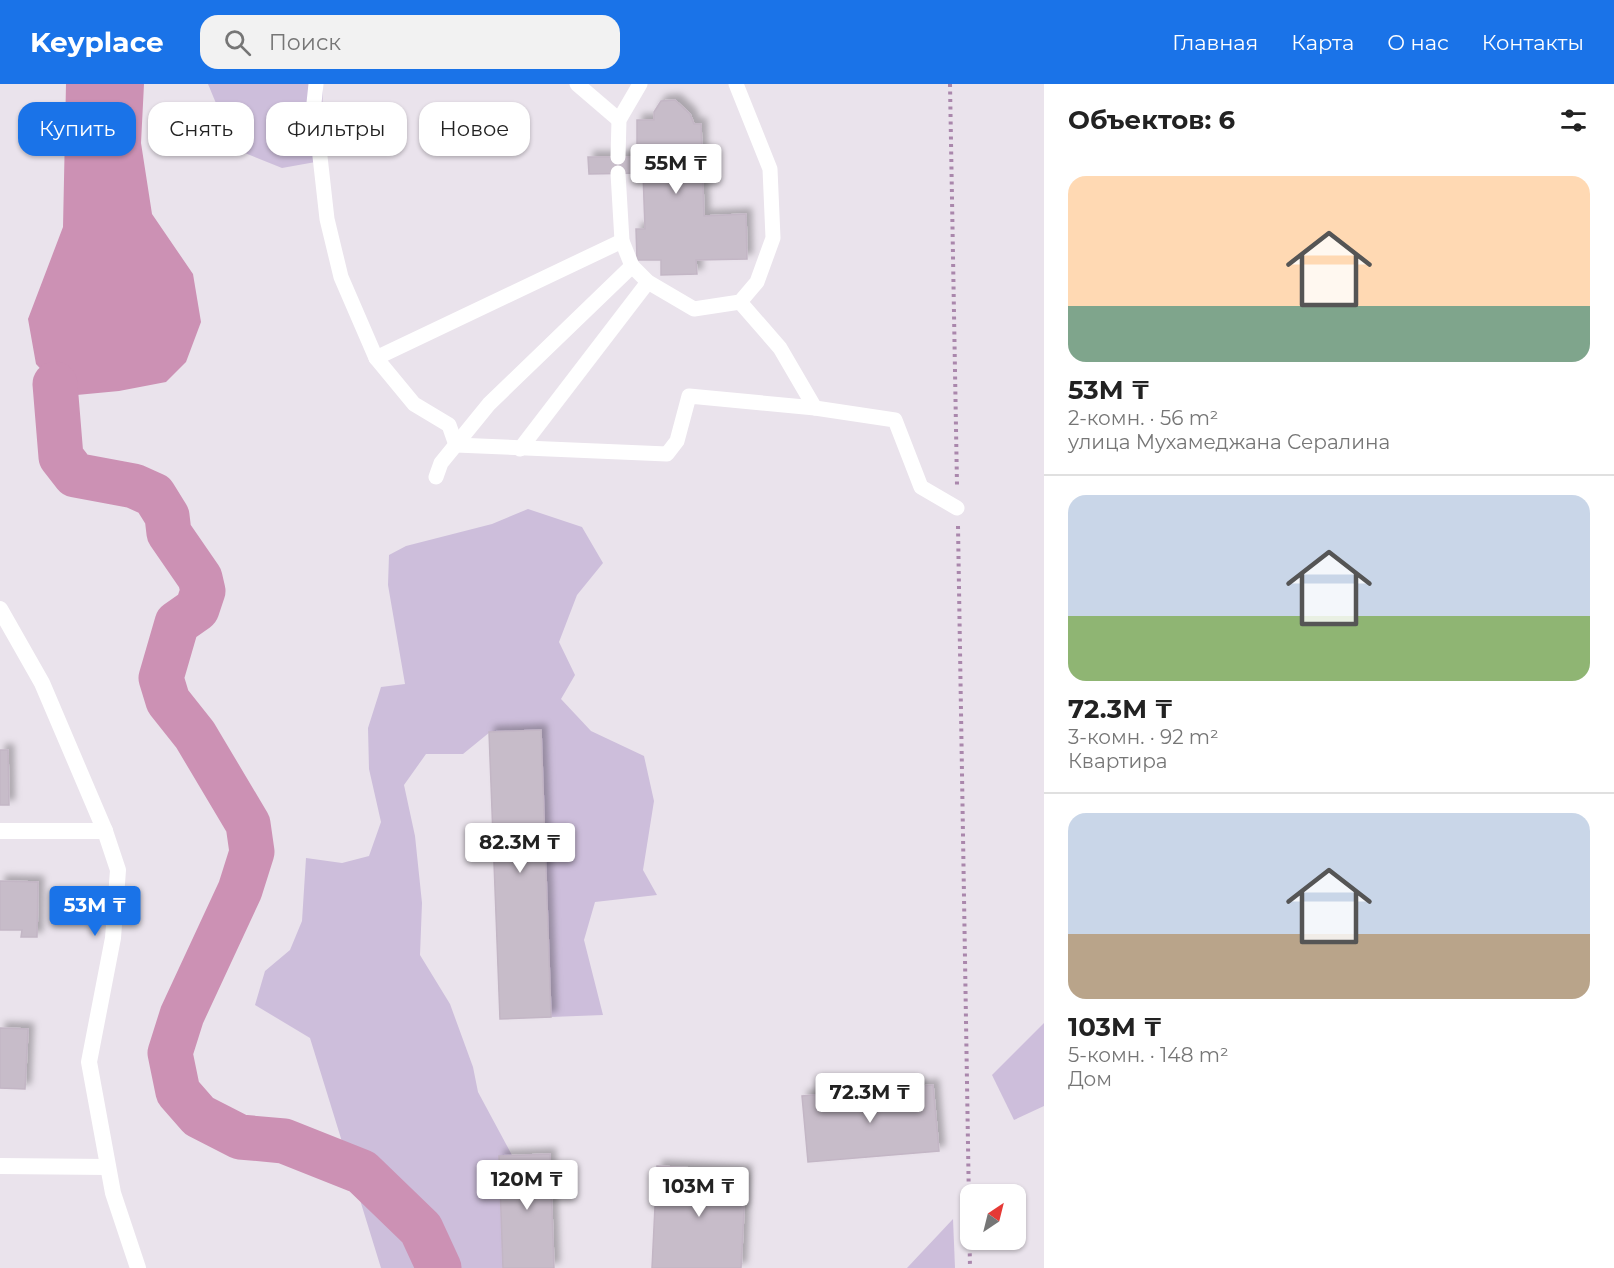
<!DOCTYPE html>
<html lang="ru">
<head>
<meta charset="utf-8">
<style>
	body { margin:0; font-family:Montserrat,sans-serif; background:#f2f2f2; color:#222; height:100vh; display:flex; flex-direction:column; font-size:22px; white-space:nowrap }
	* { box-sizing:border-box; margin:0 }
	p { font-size:20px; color:#767676 }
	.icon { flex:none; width:33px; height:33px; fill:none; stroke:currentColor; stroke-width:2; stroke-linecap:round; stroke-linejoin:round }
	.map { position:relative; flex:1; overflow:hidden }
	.drawer { display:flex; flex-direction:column; background:#fff; width:570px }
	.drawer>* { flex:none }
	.banner { position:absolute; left:18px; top:18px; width:570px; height:54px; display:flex; gap:12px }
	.needle { width:39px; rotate:35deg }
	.controls { position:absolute; left:960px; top:1100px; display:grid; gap:12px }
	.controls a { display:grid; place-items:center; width:66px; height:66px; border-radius:12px; background:#fff; box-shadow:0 2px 4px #0004; font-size:30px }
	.price { position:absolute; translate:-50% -51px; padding:0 14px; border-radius:6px; background:#fff; color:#222; font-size:20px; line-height:39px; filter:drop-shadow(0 2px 3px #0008) }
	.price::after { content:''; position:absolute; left:50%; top:36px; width:18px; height:14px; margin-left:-9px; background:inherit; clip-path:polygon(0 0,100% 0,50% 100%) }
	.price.current { background:#1a73e8; color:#fff }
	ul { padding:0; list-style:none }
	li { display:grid; align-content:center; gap:12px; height:318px; padding:0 24px }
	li+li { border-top:2px solid #e0e0e0 }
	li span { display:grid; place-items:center; height:186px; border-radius:18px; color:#555 }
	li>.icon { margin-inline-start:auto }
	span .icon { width:108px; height:108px; fill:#fffc; stroke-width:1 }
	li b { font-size:26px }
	h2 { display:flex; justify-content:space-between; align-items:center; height:72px; padding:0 24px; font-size:26px }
	.chip { padding:0 21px; border-radius:18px; background:#fff; box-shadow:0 2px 4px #0004; font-size:21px; line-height:54px }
	.chip.current { background:#1a73e8; color:#fff }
	header { display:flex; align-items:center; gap:36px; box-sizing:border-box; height:84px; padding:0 30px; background:#1a73e8; color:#fff }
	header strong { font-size:28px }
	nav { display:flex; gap:33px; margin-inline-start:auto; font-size:21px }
	.search { width:420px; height:54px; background:#f2f2f2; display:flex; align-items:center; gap:15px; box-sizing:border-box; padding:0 21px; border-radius:18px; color:#767676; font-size:22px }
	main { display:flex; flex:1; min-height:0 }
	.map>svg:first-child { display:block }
	.green { fill:#cdbedb }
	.water { fill:#cc91b4 }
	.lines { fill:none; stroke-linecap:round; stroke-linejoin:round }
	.river { stroke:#cc91b4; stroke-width:45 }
	.building { fill:#c7bcc9; stroke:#c3b6c5; stroke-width:1.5; filter:url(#shadow) }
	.path { stroke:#aa87ac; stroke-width:4; stroke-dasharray:3 4.5; stroke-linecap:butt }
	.service { stroke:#fff; stroke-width:15 }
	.minor { stroke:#fff; stroke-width:16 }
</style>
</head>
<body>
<header>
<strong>Keyplace</strong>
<div class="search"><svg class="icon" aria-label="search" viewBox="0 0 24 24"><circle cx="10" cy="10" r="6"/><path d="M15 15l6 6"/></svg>Поиск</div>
<nav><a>Главная</a><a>Карта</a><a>О нас</a><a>Контакты</a></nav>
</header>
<main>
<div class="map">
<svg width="1044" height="1184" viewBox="0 0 1044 1184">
	<defs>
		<filter id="shadow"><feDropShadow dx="5.5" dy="-5.5" stdDeviation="3" flood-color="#0004"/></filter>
	</defs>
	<rect width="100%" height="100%" fill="#eae3ec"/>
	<g class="green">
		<path d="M 208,0 L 323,0 L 321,77 L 282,84 L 235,65 Z"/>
		<path d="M 528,425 L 582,443 L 603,479 L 577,511 L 559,558 L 575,591 L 561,615 L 591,647 L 644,672 L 654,717 L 643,786 L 657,811 L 595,818 L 584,856 L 603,931 L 551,933 L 541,646 L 490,648 L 463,670 L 426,670 L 404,701 L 415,752 L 422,819 L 420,871 L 450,920 L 473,983 L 478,1008 L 514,1075 L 511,1184 L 381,1184 L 310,954 L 255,921 L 265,887 L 290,866 L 302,837 L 306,774 L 342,779 L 369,772 L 381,738 L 369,685 L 368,644 L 381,603 L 405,600 L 388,501 L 389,471 L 406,462 L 492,440 Z"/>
		<path d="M 1044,939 L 1044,1022 L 1014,1036 L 992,991 Z"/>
		<path d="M 953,1135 L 955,1184 L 907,1184 Z"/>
	</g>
	<path class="water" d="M 66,0 L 144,0 L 141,59 L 152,130 L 193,190 L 201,238 L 186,278 L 166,298 L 119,307 L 66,312 L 36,280 L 28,235 L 63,143 Z"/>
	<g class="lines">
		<path class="river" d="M 55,300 L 61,373 L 75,391 L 134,402 L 154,411 L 167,432 L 169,449 L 200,494 L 203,507 L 197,525 L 177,539 L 161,594 L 168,617 L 195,651 L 248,740 L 252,768 L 240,806 L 182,931 L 170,969 L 178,1008 L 199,1032 L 240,1053 L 284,1057 L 362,1088 L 421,1145 L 439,1184"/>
	</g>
	<g class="building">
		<path d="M 675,16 L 690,30 L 694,40 L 701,40 L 704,132 L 746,130 L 747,175 L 696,176 L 697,190 L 661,191 L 661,176 L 637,176 L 636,145 L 645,145 L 643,89 L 589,90 L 588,73 L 637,73 L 637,36 L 654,36 L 654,28 L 661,17 Z"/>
		<path d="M 541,646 L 551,933 L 500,935 L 489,648 Z"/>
		<path d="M 0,666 L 8,666 L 9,721 L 0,721 Z"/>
		<path d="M 0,797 L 38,798 L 37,853 L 21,853 L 22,846 L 0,846 Z"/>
		<path d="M 0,944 L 28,945 L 25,1005 L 0,1004 Z"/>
		<path d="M 933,1001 L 939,1067 L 808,1078 L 802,1012 Z"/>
		<path d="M 550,1070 L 554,1184 L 503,1184 L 499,1072 Z"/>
		<path d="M 657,1082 L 746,1087 L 741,1184 L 652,1184 Z"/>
	</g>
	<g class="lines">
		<g class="path">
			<path d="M 950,0 L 957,401"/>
			<path d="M 958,442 L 970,1184"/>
		</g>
		<g class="service">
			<path d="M 316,0 L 314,19 L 327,135 L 341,193 L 376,274 L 414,320 L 449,341 L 456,361 L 667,370 L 677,357 L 689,312 L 815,324 L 895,336 L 921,403 L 957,424"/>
			<path d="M 577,0 L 619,36"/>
			<path d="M 618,73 L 619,36 L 640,0"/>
			<path d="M 618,89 L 622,157 L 632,182"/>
			<path d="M 740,218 L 780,264 L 815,324"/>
			<path d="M 376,274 L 622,157"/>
			<path d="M 520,365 L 648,198"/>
			<path d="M 436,393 L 441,379 L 489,320 L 632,182 L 648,198 L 694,225 L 740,218 L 757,198 L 773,154 L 770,85 L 736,0"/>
		</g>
		<g class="minor">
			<path d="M 0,525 L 42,599 L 105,747 L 118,786 L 113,854 L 89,978 L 113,1109 L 138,1184"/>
			<path d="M 0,747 L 105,747"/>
			<path d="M 0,1082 L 108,1083"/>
		</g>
	</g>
</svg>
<div class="controls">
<a><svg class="needle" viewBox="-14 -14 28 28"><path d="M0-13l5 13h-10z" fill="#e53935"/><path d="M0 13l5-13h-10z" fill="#767676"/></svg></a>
</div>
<b class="price" style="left:676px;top:111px">55M ₸</b>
<b class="price" style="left:520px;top:790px">82.3M ₸</b>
<b class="price current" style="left:95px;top:853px">53M ₸</b>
<b class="price" style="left:870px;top:1040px">72.3M ₸</b>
<b class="price" style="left:527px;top:1127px">120M ₸</b>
<b class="price" style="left:699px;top:1134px">103M ₸</b>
<div class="banner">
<a class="chip current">Купить</a>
<a class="chip">Снять</a>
<a class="chip">Фильтры</a>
<a class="chip">Новое</a>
</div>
</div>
<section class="drawer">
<h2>Объектов: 6<svg class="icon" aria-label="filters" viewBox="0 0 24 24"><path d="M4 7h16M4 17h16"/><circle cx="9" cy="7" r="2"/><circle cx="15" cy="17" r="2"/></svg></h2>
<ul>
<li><span style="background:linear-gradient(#ffd9b3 70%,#7fa58c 0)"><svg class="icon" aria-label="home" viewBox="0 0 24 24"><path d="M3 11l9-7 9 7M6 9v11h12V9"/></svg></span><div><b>53M ₸</b><p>2-комн. · 56 m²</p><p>улица Мухамеджана Сералина</p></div></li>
<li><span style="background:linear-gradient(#c9d6e8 65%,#8fb573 0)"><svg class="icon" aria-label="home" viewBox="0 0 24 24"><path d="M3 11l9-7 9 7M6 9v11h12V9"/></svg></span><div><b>72.3M ₸</b><p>3-комн. · 92 m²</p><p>Квартира</p></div></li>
<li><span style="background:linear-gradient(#c9d6e8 65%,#b9a48a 0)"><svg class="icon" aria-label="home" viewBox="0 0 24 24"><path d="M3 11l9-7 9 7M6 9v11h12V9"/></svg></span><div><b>103M ₸</b><p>5-комн. · 148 m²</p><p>Дом</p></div></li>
</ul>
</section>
</main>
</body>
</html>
